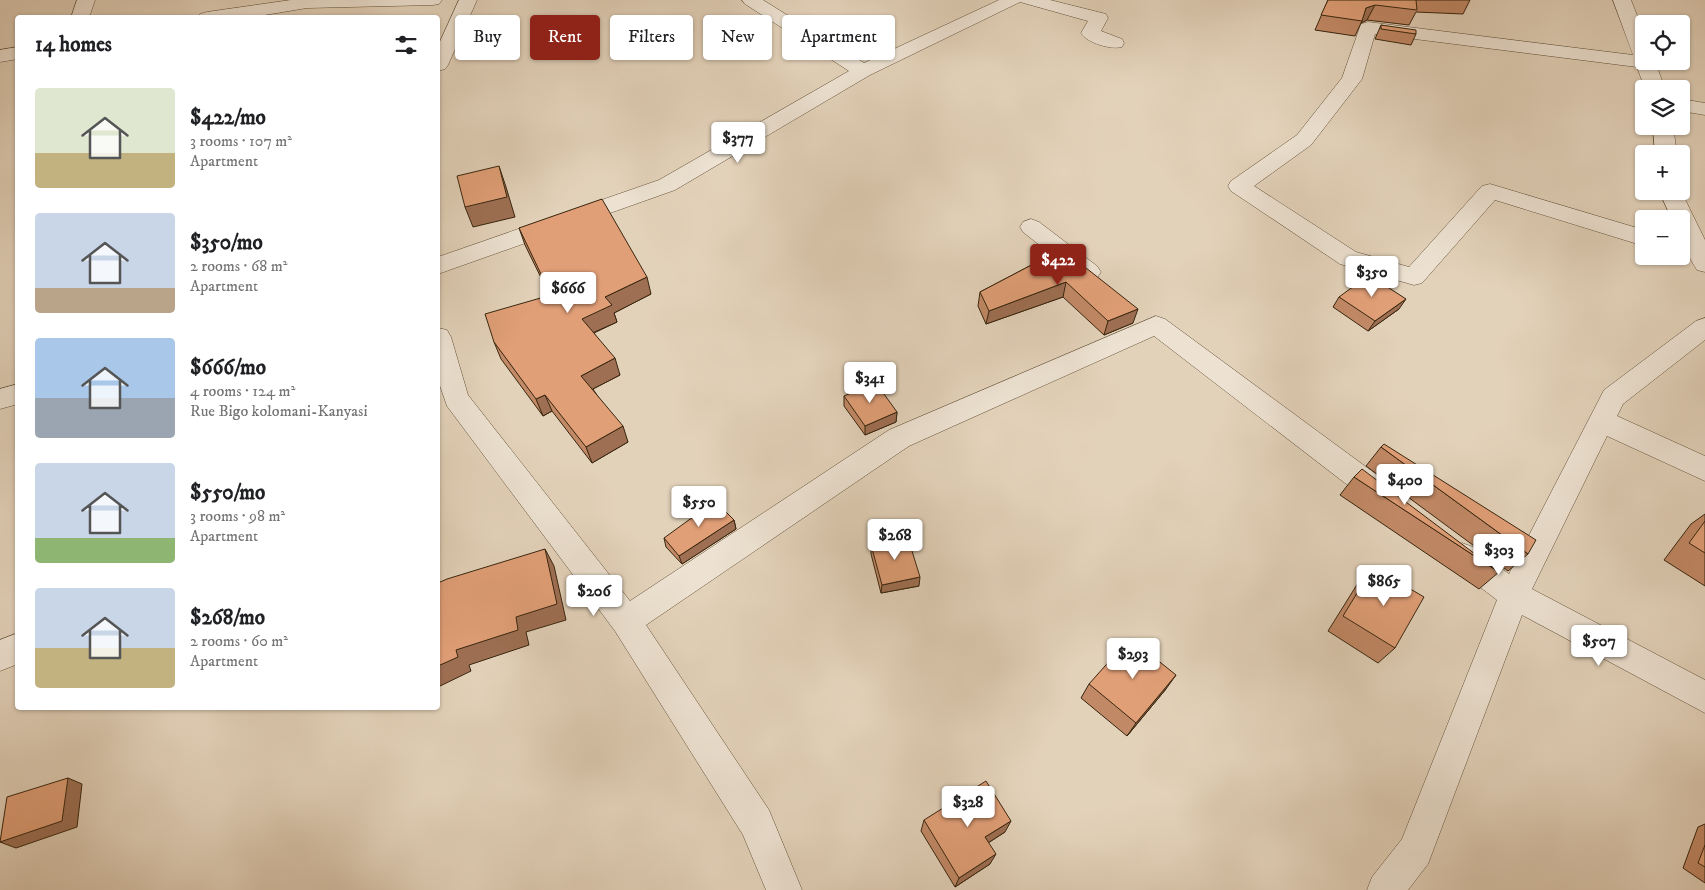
<!DOCTYPE html>
<html lang="en">
<head>
<meta charset="utf-8">
<style>
	body { margin:0; font-family:"IM FELL DW Pica",serif; background:#f6f6f6; color:#202124; height:100vh; display:flex; flex-direction:column; font-size:19px; white-space:nowrap }
	* { box-sizing:border-box; margin:0 }
	p { font-size:16px; color:#757577 }
	.icon { flex:none; width:28px; height:28px; fill:none; stroke:currentColor; stroke-width:2; stroke-linecap:round; stroke-linejoin:round }
	.map { position:relative; flex:1; overflow:hidden }
	.details { position:absolute; left:15px; top:15px; width:425px; height:695px; display:flex; flex-direction:column; background:#fff; border-radius:5px; box-shadow:0 1px 4px #0004 }
	.details>* { flex:none }
	.banner { position:absolute; left:455px; top:15px; width:475px; height:45px; display:flex; gap:10px }
	.buttons { position:absolute; left:1635px; top:15px; display:grid; gap:10px }
	.buttons a { display:grid; place-items:center; width:55px; height:55px; border-radius:5px; background:#fff; box-shadow:0 1px 4px #0004; font-size:25px }
	.price { position:absolute; translate:-50% -42px; padding:0 11px; border-radius:5px; background:#fff; color:#222; font-size:16px; line-height:32px; filter:drop-shadow(0 1px 2px #0008) }
	.price::after { content:''; position:absolute; left:50%; top:30px; width:15px; height:11px; margin-left:-8px; background:inherit; clip-path:polygon(0 0,100% 0,50% 100%) }
	.price.on { background:#8f2418; color:#fff }
	ul { padding:0; list-style:none }
	li { display:flex; align-items:center; gap:15px; height:125px; padding:0 20px }
	li span { display:grid; place-items:center; flex:none; width:140px; height:100px; border-radius:5px; color:#555 }
	li>.icon { margin-inline-start:auto }
	span .icon { width:60px; height:60px; fill:#fffc; stroke-width:1 }
	li b { font-size:21px }
	h2 { display:flex; justify-content:space-between; align-items:center; height:60px; padding:0 20px; font-size:21px }
	.tag { padding:0 18px; border-radius:5px; background:#fff; box-shadow:0 1px 4px #0004; font-size:18px; line-height:45px }
	.tag.on { background:#8f2418; color:#fff }
	.map>svg:first-child { display:block }
	.lines { fill:none; stroke-linecap:round; stroke-linejoin:round }
	.minor-casing { stroke:#625039; stroke-width:1 }
	.minor { fill:#ede2d2; fill-rule:evenodd }
	.wall { fill:#c28966; stroke:#37250e }
	.shaded-wall { fill:#9e6f53; stroke:#37250e }
	.building { fill:#e19f77; stroke:#37250e }
</style>
</head>
<body>
<div class="map">
<svg width="1705" height="890" viewBox="0 0 1705 890">
	<rect width="100%" height="100%" fill="#e3d2ba"/>
	<filter id="stains"><feTurbulence type="fractalNoise" baseFrequency=".004" numOctaves="4"/><feColorMatrix values="0 0 0 0 .2 0 0 0 0 .09 0 0 0 0 .02 0 0 0 .5 -.17"/></filter>
	<radialGradient id="worn" r=".72"><stop offset=".6" stop-color="#630" stop-opacity="0"/><stop offset="1" stop-color="#630" stop-opacity=".3"/></radialGradient>
	<g class="lines">
		<g class="minor-casing">
			<g id="minor">
				<path d="M 77,0 L 95,0 L 89,18 L 71,18 Z"/>
				<path d="M 291,0 L 442,0 L 439,4 L 433,5 L 307,8 L 247,18 L 198,18 L 200,14 L 207,12 Z"/>
				<path d="M 459,0 L 477,0 L 448,65 L 445,69 L 438,71 L 438,46 Z"/>
				<path d="M 742,0 L 763,0 L 864,63 L 999,0 L 1050,0 L 1106,14 L 1108,18 L 1101,31 L 1122,39 L 1124,43 L 1122,47 C 1111,50 1087,43 1081,33 L 1088,21 L 1020,2 L 870,75 L 675,190 L 438,274 L 438,257 L 659,180 L 849,71 L 745,4 Z"/>
				<path d="M 1613,0 L 1631,0 L 1644,33 L 1644,61 L 1655,61 L 1665,89 L 1645,89 L 1637,67 L 1375,34 L 1362,79 L 1311,145 L 1254,186 L 1356,252 L 1409,267 L 1482,186 L 1490,184 L 1644,230 L 1644,246 L 1495,200 L 1422,283 L 1414,285 L 1340,264 L 1231,191 L 1228,186 L 1231,181 L 1297,135 L 1342,78 L 1361,24 L 1368,22 L 1633,55 Z"/>
				<path d="M 18,47 L 18,59 L 0,62 L 0,50 Z"/>
				<path d="M 1681,99 L 1705,103 L 1705,115 L 1681,111 Z"/>
				<path d="M 1653,126 L 1673,126 L 1677,154 L 1655,154 Z"/>
				<path d="M 1659,191 L 1681,191 L 1705,240 L 1705,272 L 1697,270 C 1685,251 1681,241 1681,219 L 1672,219 Z"/>
				<path d="M 1031,219 L 1039,222 L 1097,266 L 1101,272 L 1097,278 L 1089,280 L 1081,278 L 1023,232 L 1020,227 L 1023,222 Z"/>
				<path d="M 1156,316 L 1165,319 L 1396,489 L 1400,498 L 1396,507 L 1386,510 L 1376,507 L 1154,336 L 909,446 L 646,625 L 769,810 L 802,890 L 766,890 L 743,835 L 615,631 L 447,406 L 438,380 L 438,328 L 447,330 L 451,337 L 468,395 L 630,601 L 889,430 Z"/>
				<path d="M 1705,318 L 1705,340 L 1623,404 L 1617,416 L 1705,456 L 1705,481 L 1607,436 L 1532,589 L 1705,680 L 1705,713 L 1522,615 L 1428,864 L 1408,890 L 1367,890 L 1372,877 L 1402,839 L 1497,600 L 1451,565 L 1447,556 L 1451,547 L 1462,543 L 1473,547 L 1509,574 L 1604,390 L 1696,321 Z"/>
				<path d="M 18,384 L 18,404 L 0,409 L 0,389 Z"/>
				<path d="M 18,633 L 18,664 L 0,671 L 0,640 Z"/>
			</g>
		</g>
		<use href="#minor" class="minor"/>
	</g>
	<g class="wall">
		<path d="M 1328,0 L 1470,0 L 1463,14 L 1416,12 L 1409,25 L 1367,20 L 1361,23 L 1355,36 L 1315,30 Z"/>
		<path d="M 1381,25 L 1416,34 L 1411,45 L 1375,39 Z"/>
		<path d="M 519,228 L 651,294 L 614,313 L 617,322 L 594,333 L 620,375 L 593,389 L 628,442 L 592,463 L 552,411 L 543,416 L 501,359 L 494,342 L 550,296 L 525,245 Z"/>
		<path d="M 1062,249 L 1133,323 L 1104,335 L 1063,297 L 986,324 L 978,306 L 980,292 Z"/>
		<path d="M 1339,297 L 1399,309 L 1368,331 L 1333,307 Z"/>
		<path d="M 844,396 L 897,412 L 896,422 L 865,435 L 844,406 Z"/>
		<path d="M 1381,447 L 1528,554 L 1508,571 L 1366,466 Z"/>
		<path d="M 1354,477 L 1499,572 L 1479,589 L 1340,495 Z"/>
		<path d="M 1705,514 L 1705,586 L 1664,560 L 1691,524 Z"/>
		<path d="M 734,520 L 736,529 L 682,564 L 666,547 L 664,538 Z"/>
		<path d="M 871,545 L 919,586 L 881,593 L 871,554 Z"/>
		<path d="M 1373,567 L 1395,648 L 1378,663 L 1328,631 L 1358,583 Z"/>
		<path d="M 1089,684 L 1166,689 L 1127,736 L 1081,698 Z"/>
		<path d="M 924,820 L 1005,832 L 988,843 L 990,864 L 955,887 L 921,831 Z"/>
		<path d="M 1705,824 L 1705,883 L 1683,868 L 1698,827 Z"/>
	</g>
	<g class="shaded-wall">
		<path d="M 1375,5 L 1367,20 L 1361,23 L 1366,8 Z"/>
		<path d="M 499,166 L 506,187 L 515,217 L 473,227 L 465,207 Z"/>
		<path d="M 647,277 L 651,294 L 614,313 L 617,322 L 588,335 L 582,319 L 605,297 Z"/>
		<path d="M 1066,282 L 1063,297 L 986,324 L 989,311 Z"/>
		<path d="M 1406,299 L 1399,309 L 1368,331 L 1375,321 Z"/>
		<path d="M 1138,309 L 1133,323 L 1104,335 L 1108,321 Z"/>
		<path d="M 615,358 L 620,375 L 587,392 L 581,376 Z"/>
		<path d="M 545,395 L 552,411 L 543,416 L 536,399 Z"/>
		<path d="M 897,412 L 896,422 L 865,435 L 865,426 Z"/>
		<path d="M 623,426 L 628,442 L 592,463 L 586,447 Z"/>
		<path d="M 734,520 L 736,529 L 682,564 L 679,556 Z"/>
		<path d="M 545,549 L 554,566 L 566,620 L 526,632 L 529,645 L 469,665 L 471,671 L 438,687 L 438,666 L 456,650 Z"/>
		<path d="M 920,577 L 919,586 L 881,593 L 882,585 Z"/>
		<path d="M 1176,675 L 1166,689 L 1127,736 L 1136,723 Z"/>
		<path d="M 68,778 L 82,784 L 77,827 L 16,848 L 0,842 Z"/>
		<path d="M 1011,821 L 1005,832 L 980,848 L 985,837 Z"/>
		<path d="M 996,854 L 990,864 L 955,887 L 959,878 Z"/>
	</g>
	<g class="building">
		<path d="M 1328,0 L 1416,0 L 1417,10 L 1375,5 L 1366,8 L 1362,21 L 1321,15 Z"/>
		<path d="M 1381,25 L 1416,30 L 1416,34 L 1381,29 Z"/>
		<path d="M 499,166 L 507,197 L 465,207 L 457,176 Z"/>
		<path d="M 602,199 L 647,277 L 605,297 L 612,305 L 582,319 L 615,358 L 581,376 L 623,426 L 586,447 L 545,395 L 536,399 L 494,342 L 485,314 L 551,295 L 519,228 Z"/>
		<path d="M 1062,249 L 1138,309 L 1108,321 L 1066,282 L 989,311 L 980,292 Z"/>
		<path d="M 1369,275 L 1406,299 L 1375,321 L 1339,297 Z"/>
		<path d="M 876,383 L 897,412 L 865,426 L 844,396 Z"/>
		<path d="M 1384,444 L 1536,540 L 1528,554 L 1381,447 Z"/>
		<path d="M 1362,469 L 1499,572 L 1354,477 Z"/>
		<path d="M 715,501 L 734,520 L 679,556 L 664,538 Z"/>
		<path d="M 1705,521 L 1705,553 L 1689,543 Z"/>
		<path d="M 908,538 L 920,577 L 882,585 L 871,545 Z"/>
		<path d="M 545,549 L 557,604 L 516,617 L 518,630 L 456,650 L 458,657 L 438,666 L 438,583 L 447,579 Z"/>
		<path d="M 1373,567 L 1424,597 L 1395,648 L 1343,616 Z"/>
		<path d="M 1130,638 L 1176,675 L 1136,723 L 1089,684 Z"/>
		<path d="M 68,778 L 62,821 L 0,842 L 7,797 Z"/>
		<path d="M 986,781 L 1011,821 L 985,837 L 996,854 L 959,878 L 924,820 Z"/>
		<path d="M 1705,845 L 1705,867 L 1698,863 Z"/>
	</g>
	<rect width="100%" height="100%" filter="url(#stains)"/>
	<rect width="100%" height="100%" fill="url(#worn)"/>
</svg>
<div class="buttons">
<a><svg class="icon" aria-label="locate" viewBox="0 0 24 24"><circle cx="12" cy="12" r="6"/><path d="M12 2v4M12 18v4M2 12h4M18 12h4"/></svg></a>
<a><svg class="icon" aria-label="layers" viewBox="0 0 24 24"><path d="M12 4l9 5-9 5-9-5zM3 14l9 5 9-5"/></svg></a>
<a>+</a>
<a>−</a>
</div>
<b class="price" style="left:738px;top:164px">$377</b>
<b class="price on" style="left:1058px;top:286px">$422</b>
<b class="price" style="left:1372px;top:298px">$350</b>
<b class="price" style="left:568px;top:314px">$666</b>
<b class="price" style="left:870px;top:404px">$341</b>
<b class="price" style="left:1405px;top:506px">$400</b>
<b class="price" style="left:699px;top:528px">$550</b>
<b class="price" style="left:895px;top:561px">$268</b>
<b class="price" style="left:1499px;top:576px">$303</b>
<b class="price" style="left:1384px;top:607px">$865</b>
<b class="price" style="left:594px;top:617px">$206</b>
<b class="price" style="left:1599px;top:667px">$507</b>
<b class="price" style="left:1133px;top:680px">$293</b>
<b class="price" style="left:968px;top:828px">$328</b>
<div class="banner">
<a class="tag">Buy</a>
<a class="tag on">Rent</a>
<a class="tag">Filters</a>
<a class="tag">New</a>
<a class="tag">Apartment</a>
</div>
<section class="details">
<h2>14 homes<svg class="icon" aria-label="filters" viewBox="0 0 24 24"><path d="M4 7h16M4 17h16"/><circle cx="9" cy="7" r="2"/><circle cx="15" cy="17" r="2"/></svg></h2>
<ul>
<li><span style="background:linear-gradient(#dfe7d0 65%,#c2b280 0)"><svg class="icon" aria-label="home" viewBox="0 0 24 24"><path d="M3 11l9-7 9 7M6 9v11h12V9"/></svg></span><div><b>$422/mo</b><p>3 rooms · 107 m²</p><p>Apartment</p></div></li>
<li><span style="background:linear-gradient(#c9d6e8 75%,#b9a48a 0)"><svg class="icon" aria-label="home" viewBox="0 0 24 24"><path d="M3 11l9-7 9 7M6 9v11h12V9"/></svg></span><div><b>$350/mo</b><p>2 rooms · 68 m²</p><p>Apartment</p></div></li>
<li><span style="background:linear-gradient(#a9c7e8 60%,#9aa5b1 0)"><svg class="icon" aria-label="home" viewBox="0 0 24 24"><path d="M3 11l9-7 9 7M6 9v11h12V9"/></svg></span><div><b>$666/mo</b><p>4 rooms · 124 m²</p><p>Rue Bigo kolomani-Kanyasi</p></div></li>
<li><span style="background:linear-gradient(#c9d6e8 75%,#8fb573 0)"><svg class="icon" aria-label="home" viewBox="0 0 24 24"><path d="M3 11l9-7 9 7M6 9v11h12V9"/></svg></span><div><b>$550/mo</b><p>3 rooms · 98 m²</p><p>Apartment</p></div></li>
<li><span style="background:linear-gradient(#c9d6e8 60%,#c2b280 0)"><svg class="icon" aria-label="home" viewBox="0 0 24 24"><path d="M3 11l9-7 9 7M6 9v11h12V9"/></svg></span><div><b>$268/mo</b><p>2 rooms · 60 m²</p><p>Apartment</p></div></li>
</ul>
</section>
</div>
</body>
</html>
